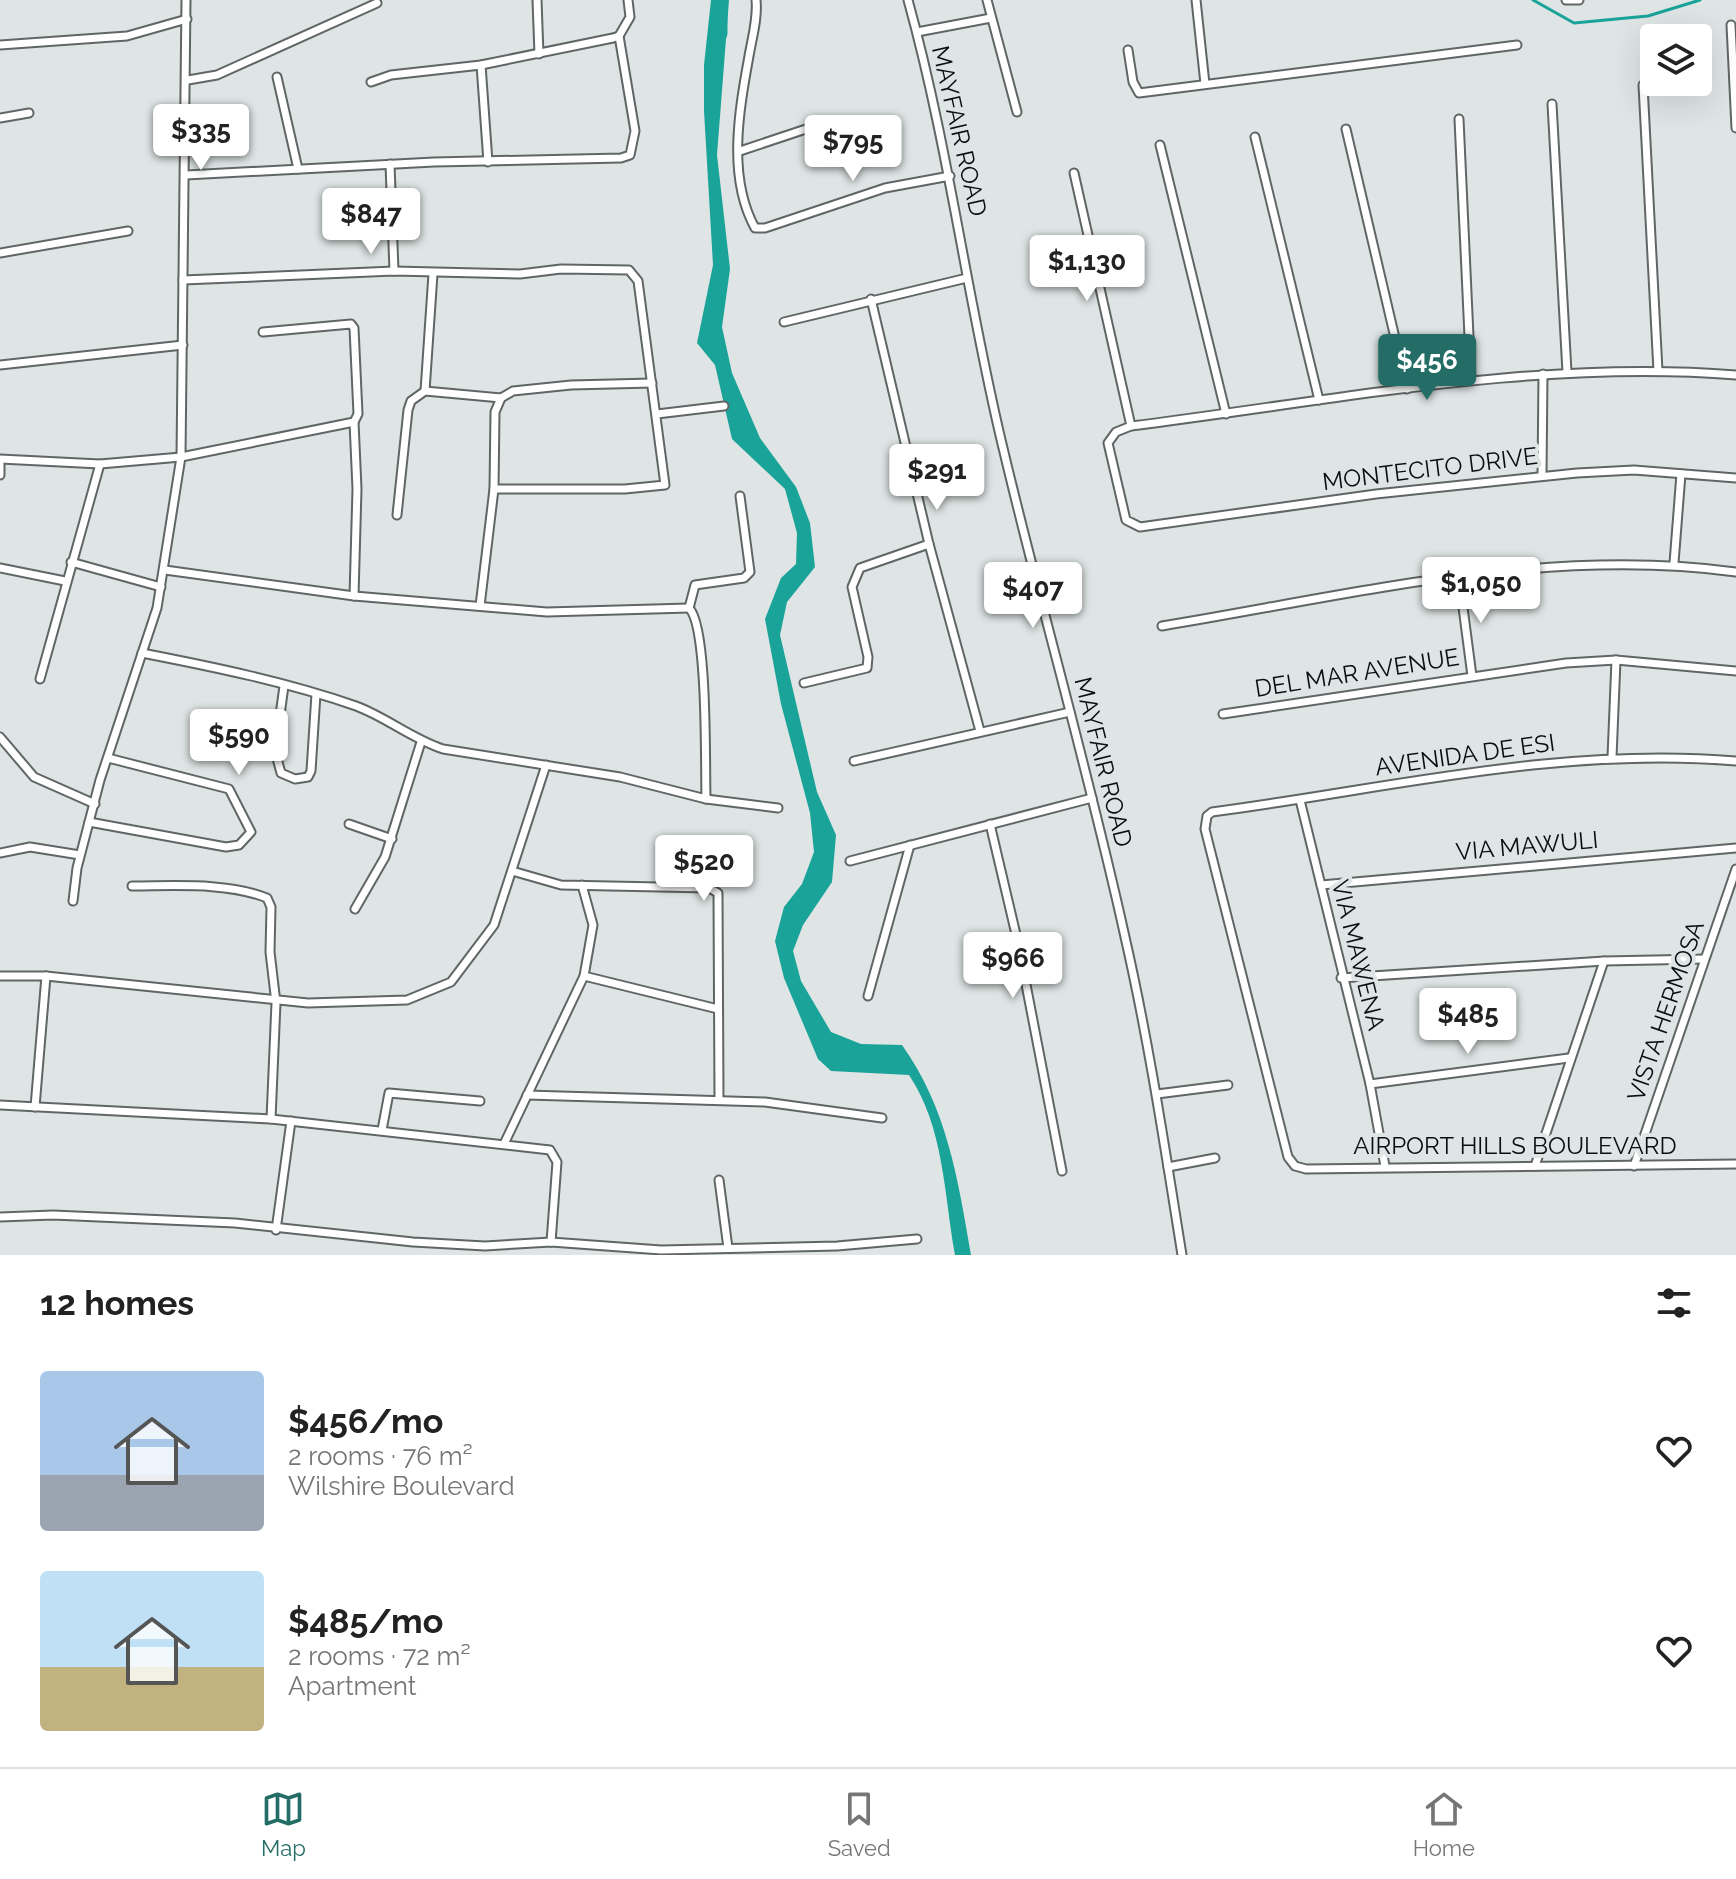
<!DOCTYPE html>
<html lang="en">
<head>
<meta charset="utf-8">
<style>
	body { margin:0; font-family:Raleway,sans-serif; background:#f2f2f2; color:#222; height:100vh; display:flex; flex-direction:column; font-size:30px; white-space:nowrap }
	* { box-sizing:border-box; margin:0 }
	p { font-size:26px; color:#767676 }
	.icon { flex:none; width:44px; height:44px; fill:none; stroke:currentColor; stroke-width:2; stroke-linecap:round; stroke-linejoin:round }
	.map { position:relative; height:1255px; overflow:hidden }
	.drawer { display:flex; flex-direction:column; background:#fff; flex:1 }
	.drawer>* { flex:none }
	.buttons { position:absolute; left:1640px; top:24px; display:grid; gap:16px }
	.buttons a { display:grid; place-items:center; width:72px; height:72px; border-radius:8px; background:#fff; box-shadow:0 8px 32px #0002; font-size:40px }
	.price { position:absolute; translate:-50% -68px; padding:0 18px; border-radius:8px; background:#fff; color:#222; font-size:26px; line-height:52px; filter:drop-shadow(0 2px 4px #0008) }
	.price::after { content:''; position:absolute; left:50%; top:48px; width:24px; height:18px; margin-left:-12px; background:inherit; clip-path:polygon(0 0,100% 0,50% 100%) }
	.price.active { background:#246d67; color:#fff }
	ul { padding:0; list-style:none }
	li { display:flex; align-items:center; gap:24px; height:200px; padding:0 40px }
	li span { display:grid; place-items:center; flex:none; width:224px; height:160px; border-radius:8px; color:#555 }
	li>.icon { margin-inline-start:auto }
	span .icon { width:96px; height:96px; fill:#fffc; stroke-width:1 }
	li b { font-size:34px }
	h2 { display:flex; justify-content:space-between; align-items:center; height:96px; padding:0 40px; font-size:34px }
	.tab-bar { display:flex; justify-content:space-around; align-items:center; height:112px; border-top:2px solid #e0e0e0; background:#fff; font-size:22px; color:#767676 }
	.tab-bar a { display:grid; justify-items:center; gap:4px }
	.tab-bar .active { color:#246d67 }
	.map>svg:first-child { display:block }
	.water { fill:#1aa399 }
	.lines { fill:none; stroke-linecap:round; stroke-linejoin:round }
	.stream { stroke:#1aa399; stroke-width:3 }
	.street-casing { stroke:#5f6665; stroke-width:11 }
	.street { stroke:#fff; stroke-width:7 }
	.labels { text-anchor:middle; stroke-width:8; stroke-linejoin:round; paint-order:stroke }
	.street-label { font-size:24px; fill:#0b0e0e; stroke:#dee5e4 }
</style>
</head>
<body>
<div class="map">
<svg width="1736" height="1255" viewBox="0 0 1736 1255">
	<rect width="100%" height="100%" fill="#dee5e4"/>
	<path class="water" d="M 711,0 L 729,0 L 717,155 L 730,269 L 722,327 L 732,373 L 760,438 L 796,487 L 810,523 L 815,567 L 787,602 L 780,635 L 817,792 L 836,835 L 832,882 L 803,925 L 793,951 L 801,981 L 831,1032 L 861,1044 L 902,1045 C 947,1108 958,1179 971,1255 L 955,1255 C 944,1194 944,1127 909,1075 L 831,1071 L 818,1059 L 784,978 L 775,941 L 784,907 L 802,884 L 814,852 L 810,813 L 781,704 L 765,619 L 781,578 L 796,564 L 797,533 L 785,489 L 732,439 L 715,365 L 697,343 L 713,265 L 704,111 L 704,65 Z"/>
	<g class="lines">
		<g class="stream">
			<path d="M 1533,0 L 1574,23 L 1648,16 L 1700,0"/>
			<path d="M 722,46 L 726,34 L 726,14"/>
		</g>
		<g class="street-casing">
			<g id="street">
				<path d="M 537,0 L 539,54"/>
				<path d="M 756,0 C 758,18 752,38 749,56 C 739,111 727,177 755,228 L 765,228 L 885,188 L 950,176"/>
				<path d="M 908,0 C 949,148 967,300 1003,448 C 1042,612 1089,773 1125,937 C 1149,1042 1165,1149 1182,1255"/>
				<path d="M 987,0 L 1017,112"/>
				<path d="M 1196,0 L 1205,84"/>
				<path d="M 1566,0 L 1579,0"/>
				<path d="M 1731,25 L 1736,128"/>
				<path d="M 917,32 L 991,18"/>
				<path d="M 0,45 L 127,36 L 187,19"/>
				<path d="M 1128,50 L 1133,82 L 1139,93 L 1517,45"/>
				<path d="M 481,65 L 488,162"/>
				<path d="M 277,77 L 298,169"/>
				<path d="M 188,80 L 217,75 L 377,3"/>
				<path d="M 371,82 L 391,75 L 481,65 L 613,38 L 619,36 L 630,17 L 628,0"/>
				<path d="M 1643,85 L 1658,371"/>
				<path d="M 1552,104 L 1567,372"/>
				<path d="M 0,118 L 29,113"/>
				<path d="M 1459,119 L 1471,380"/>
				<path d="M 1346,129 L 1407,389"/>
				<path d="M 1255,137 L 1319,400"/>
				<path d="M 1160,145 L 1226,414"/>
				<path d="M 740,151 L 830,121"/>
				<path d="M 390,164 L 394,271"/>
				<path d="M 1074,173 L 1131,426"/>
				<path d="M 186,175 L 434,162 L 621,158 L 630,155 L 635,131 L 619,36"/>
				<path d="M 0,253 L 128,231"/>
				<path d="M 183,280 L 394,271 L 520,274 L 561,269 L 629,270 L 638,281 L 665,485 L 625,489 L 494,489"/>
				<path d="M 871,299 L 929,544 L 980,731"/>
				<path d="M 784,322 L 967,278"/>
				<path d="M 0,365 L 183,345"/>
				<path d="M 1736,375 C 1533,359 1332,401 1131,426 L 1116,432 L 1108,443 L 1126,520 L 1140,527 L 1376,494 L 1577,473 L 1634,470 L 1736,478"/>
				<path d="M 425,391 L 433,274"/>
				<path d="M 657,414 L 724,406"/>
				<path d="M 354,422 L 357,489 L 354,596"/>
				<path d="M 0,459 L 100,464 L 181,457 L 354,422 L 358,414 L 354,328 L 351,324 L 263,332"/>
				<path d="M 0,461 L 0,475"/>
				<path d="M 1542,476 L 1543,374"/>
				<path d="M 397,515 L 408,410 L 411,401 L 425,391 L 501,398 L 513,391 L 571,385 L 652,383"/>
				<path d="M 71,562 L 161,587"/>
				<path d="M 1674,563 L 1681,474"/>
				<path d="M 0,568 L 65,581"/>
				<path d="M 165,570 L 354,596 L 547,612 L 689,608"/>
				<path d="M 1459,577 L 1472,676"/>
				<path d="M 480,606 L 494,489 L 495,412 L 501,398"/>
				<path d="M 1162,626 C 1350,595 1545,546 1736,572"/>
				<path d="M 142,653 C 214,667 287,682 356,706 C 386,717 412,739 443,749 L 620,777 L 706,799 C 705,766 708,626 689,608 L 695,585 L 744,578 L 750,572 L 740,496"/>
				<path d="M 40,679 L 100,464"/>
				<path d="M 804,683 L 867,668 L 868,657 L 852,587 L 860,568 L 929,544"/>
				<path d="M 284,686 L 275,751 L 281,773 L 295,779 L 308,777 L 311,771 L 316,694"/>
				<path d="M 1223,714 L 1566,663 L 1616,660 L 1736,671"/>
				<path d="M 0,737 L 34,777 L 95,804"/>
				<path d="M 1612,757 L 1616,660"/>
				<path d="M 854,761 L 1070,712"/>
				<path d="M 1736,761 C 1559,746 1387,789 1212,812 L 1207,816 L 1205,829 L 1288,1157 L 1295,1166 L 1306,1169 L 1736,1164"/>
				<path d="M 706,799 L 778,808"/>
				<path d="M 1300,800 L 1370,1084 L 1385,1166"/>
				<path d="M 89,822 L 226,847 L 239,845 L 251,832 L 229,789 L 108,758"/>
				<path d="M 349,824 L 392,839"/>
				<path d="M 990,824 L 1018,943 L 1062,1171"/>
				<path d="M 0,853 L 30,847 L 80,855"/>
				<path d="M 850,861 L 1092,798"/>
				<path d="M 512,871 L 561,885 L 709,888 L 718,893 L 719,1100"/>
				<path d="M 1321,885 L 1736,848"/>
				<path d="M 132,886 C 175,886 227,882 267,898 L 271,907 L 270,952 L 276,1003 L 271,1119"/>
				<path d="M 73,901 L 77,868 L 100,780 L 157,608 L 181,457 L 186,0"/>
				<path d="M 355,909 L 385,857 L 421,742"/>
				<path d="M 0,976 L 46,976 L 308,1003 L 407,1000 L 451,982 L 494,925 L 546,765"/>
				<path d="M 584,976 L 718,1009"/>
				<path d="M 1341,978 L 1604,961 L 1704,959"/>
				<path d="M 868,996 L 910,845"/>
				<path d="M 1370,1084 L 1569,1058"/>
				<path d="M 1157,1094 L 1228,1085"/>
				<path d="M 527,1095 L 765,1102 L 882,1118"/>
				<path d="M 0,1105 L 271,1119 L 550,1150 L 557,1162 L 551,1242"/>
				<path d="M 35,1107 L 46,976"/>
				<path d="M 382,1130 L 389,1093 L 480,1101"/>
				<path d="M 504,1144 L 584,976 L 593,925 L 582,885"/>
				<path d="M 1535,1166 L 1604,961"/>
				<path d="M 1634,1166 L 1736,869"/>
				<path d="M 1168,1167 L 1215,1158"/>
				<path d="M 719,1180 L 728,1248"/>
				<path d="M 0,1217 L 53,1215 L 235,1223 L 413,1242 L 485,1246 L 551,1242 L 661,1250 L 837,1246 L 917,1239"/>
				<path d="M 276,1230 L 291,1121"/>
			</g>
		</g>
		<use href="#street" class="street"/>
	</g>
	<g class="labels">
		<g class="street-label">
			<text transform="translate(959 131) rotate(77)" y="8">MAYFAIR ROAD</text>
			<text transform="translate(1430 469) rotate(-7)" y="8">MONTECITO DRIVE</text>
			<text transform="translate(1357 673) rotate(-9)" y="8">DEL MAR AVENUE</text>
			<text transform="translate(1465 755) rotate(-8)" y="8">AVENIDA DE ESI</text>
			<text transform="translate(1103 762) rotate(76)" y="8">MAYFAIR ROAD</text>
			<text transform="translate(1527 846) rotate(-5)" y="8">VIA MAWULI</text>
			<text transform="translate(1358 955) rotate(76)" y="8">VIA MAWENA</text>
			<text transform="translate(1666 1011) rotate(-71)" y="8">VISTA HERMOSA</text>
			<text x="1515" y="1154">AIRPORT HILLS BOULEVARD</text>
		</g>
	</g>
</svg>
<div class="buttons">
<a><svg class="icon" aria-label="layers" viewBox="0 0 24 24"><path d="M12 4l9 5-9 5-9-5zM3 14l9 5 9-5"/></svg></a>
</div>
<b class="price" style="left:201px;top:172px">$335</b>
<b class="price" style="left:853px;top:183px">$795</b>
<b class="price" style="left:371px;top:256px">$847</b>
<b class="price" style="left:1087px;top:303px">$1,130</b>
<b class="price active" style="left:1427px;top:402px">$456</b>
<b class="price" style="left:937px;top:512px">$291</b>
<b class="price" style="left:1481px;top:625px">$1,050</b>
<b class="price" style="left:1033px;top:630px">$407</b>
<b class="price" style="left:239px;top:777px">$590</b>
<b class="price" style="left:704px;top:903px">$520</b>
<b class="price" style="left:1013px;top:1000px">$966</b>
<b class="price" style="left:1468px;top:1056px">$485</b>
</div>
<section class="drawer">
<h2>12 homes<svg class="icon" aria-label="filters" viewBox="0 0 24 24"><path d="M4 7h16M4 17h16"/><circle cx="9" cy="7" r="2"/><circle cx="15" cy="17" r="2"/></svg></h2>
<ul>
<li><span style="background:linear-gradient(#a9c7e8 65%,#9aa5b1 0)"><svg class="icon" aria-label="home" viewBox="0 0 24 24"><path d="M3 11l9-7 9 7M6 9v11h12V9"/></svg></span><div><b>$456/mo</b><p>2 rooms · 76 m²</p><p>Wilshire Boulevard</p></div><svg class="icon" aria-label="heart" viewBox="0 0 24 24"><path d="M12 20l-8-8c-3-5 5-10 8-4 3-6 11-1 8 4z"/></svg></li>
<li><span style="background:linear-gradient(#bfe0f5 60%,#c2b280 0)"><svg class="icon" aria-label="home" viewBox="0 0 24 24"><path d="M3 11l9-7 9 7M6 9v11h12V9"/></svg></span><div><b>$485/mo</b><p>2 rooms · 72 m²</p><p>Apartment</p></div><svg class="icon" aria-label="heart" viewBox="0 0 24 24"><path d="M12 20l-8-8c-3-5 5-10 8-4 3-6 11-1 8 4z"/></svg></li>
</ul>
</section>
<nav class="tab-bar">
<a class="active"><svg class="icon" aria-label="map" viewBox="0 0 24 24"><path d="M3 6l6-2 6 2 6-2v14l-6 2-6-2-6 2zM9 4v14M15 6v14"/></svg>Map</a>
<a><svg class="icon" aria-label="saved" viewBox="0 0 24 24"><path d="M7 4h10v16l-5-4-5 4z"/></svg>Saved</a>
<a><svg class="icon" aria-label="home" viewBox="0 0 24 24"><path d="M3 11l9-7 9 7M6 9v11h12V9"/></svg>Home</a>
</nav>
</body>
</html>
